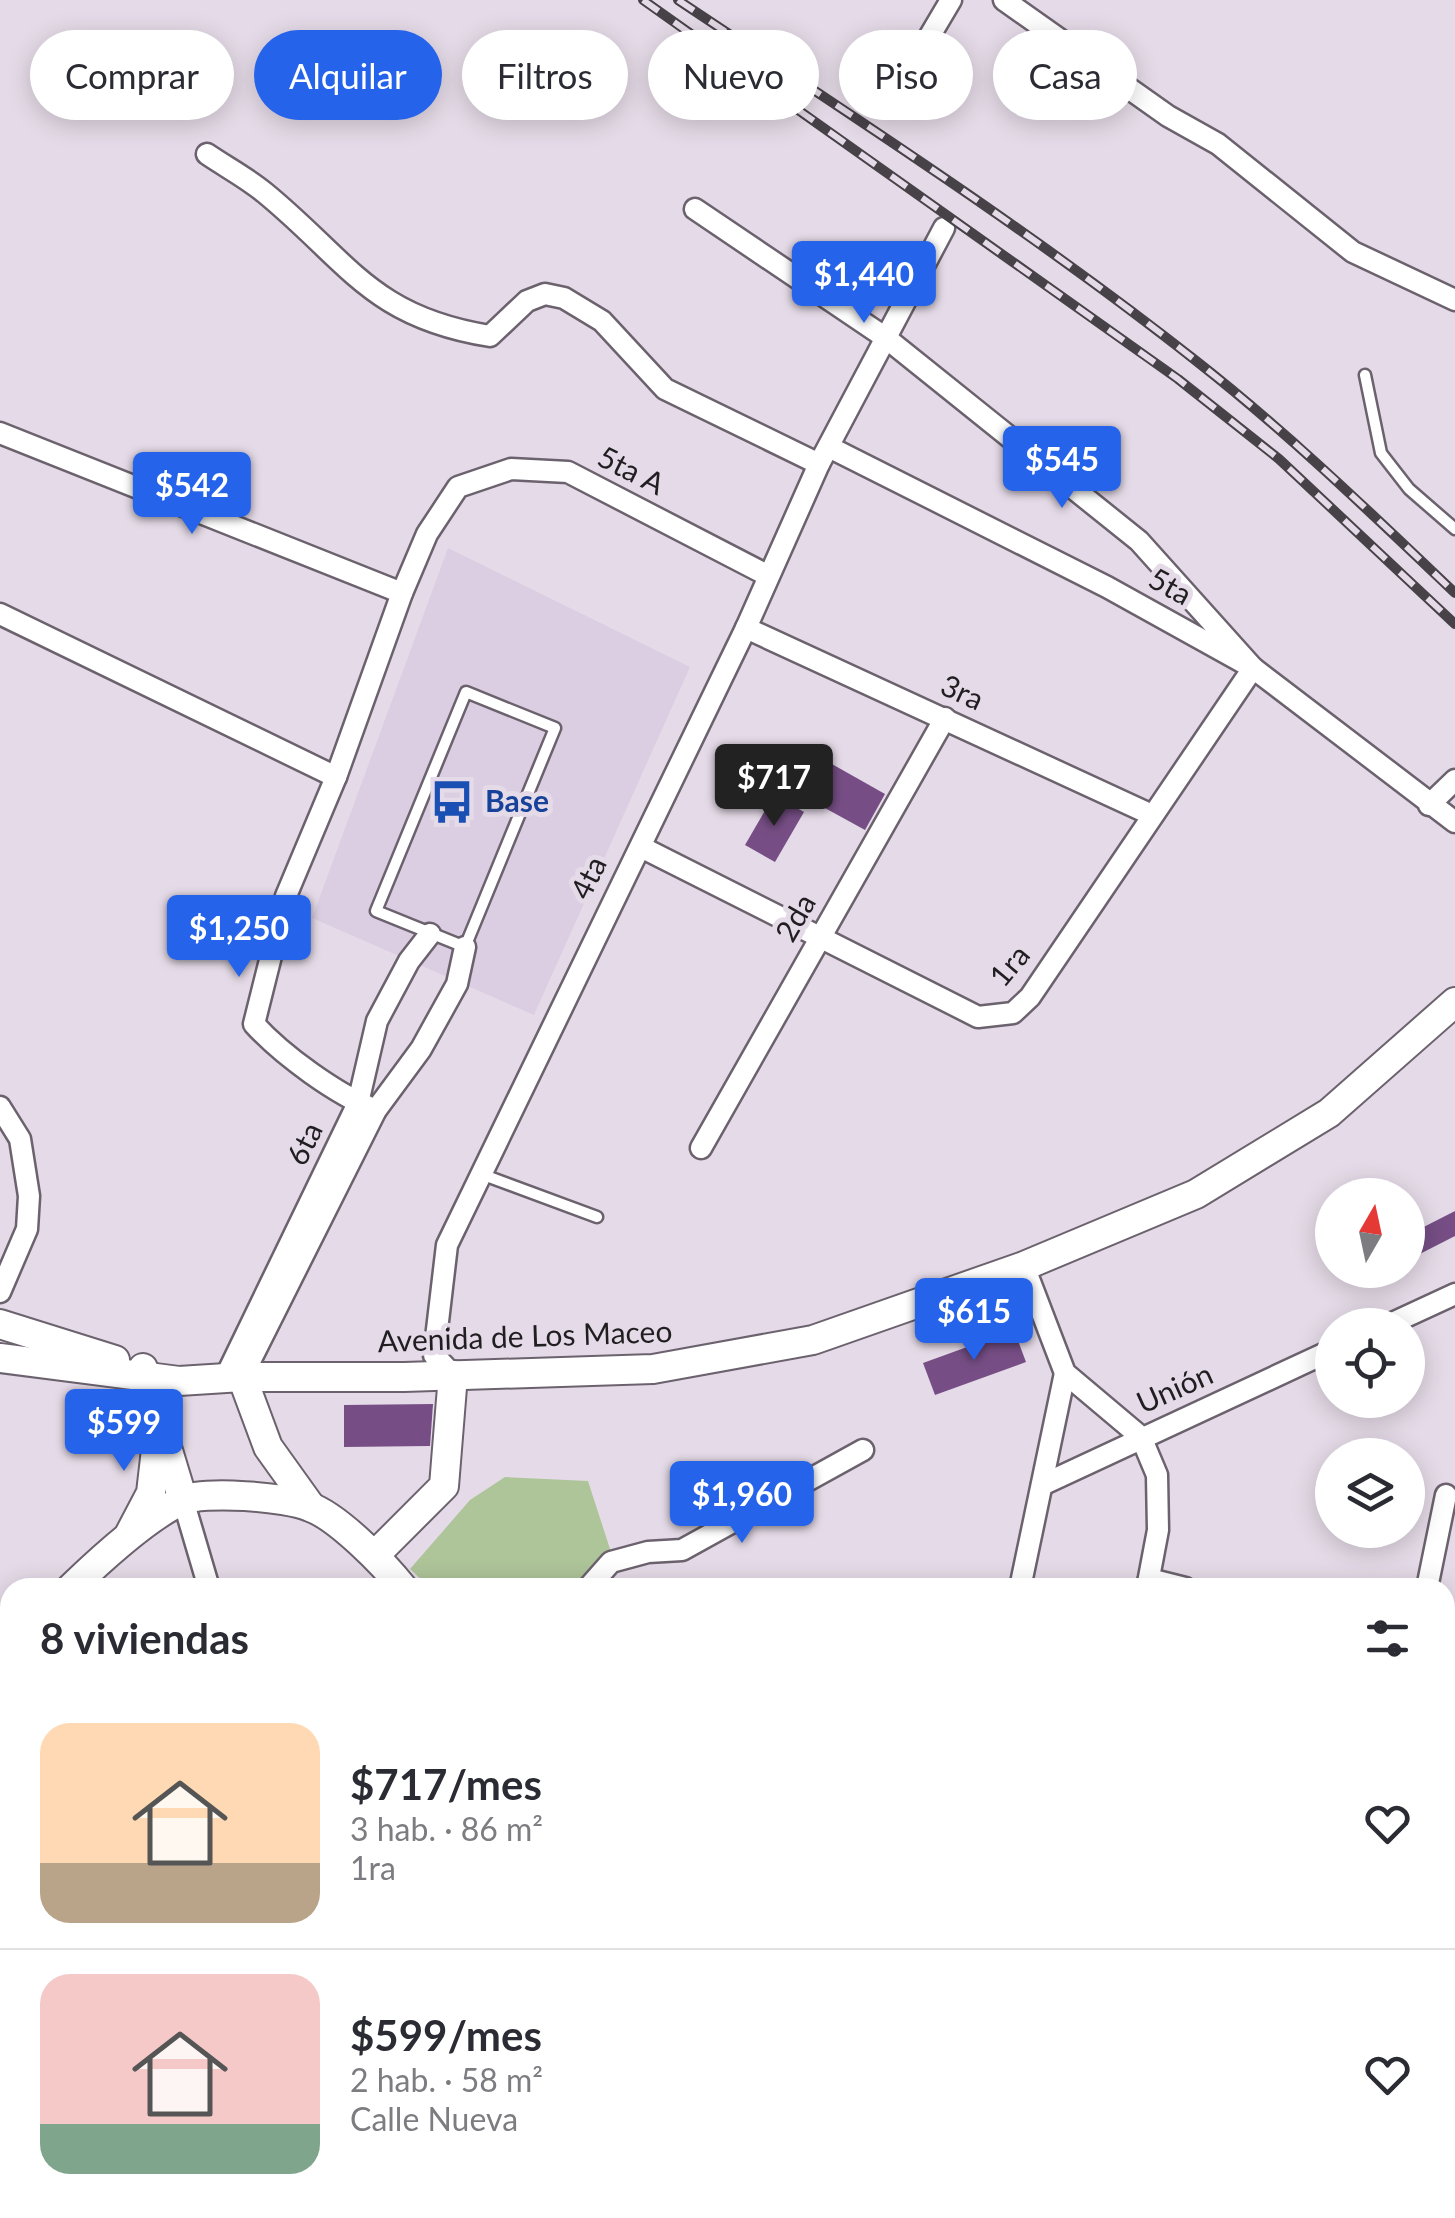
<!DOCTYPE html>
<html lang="es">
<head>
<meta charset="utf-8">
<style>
	body { margin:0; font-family:Lato,sans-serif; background:#f2f2f3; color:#2b2b33; height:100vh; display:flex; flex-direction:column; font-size:38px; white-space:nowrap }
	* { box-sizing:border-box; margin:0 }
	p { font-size:32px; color:#7c7c81 }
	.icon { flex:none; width:55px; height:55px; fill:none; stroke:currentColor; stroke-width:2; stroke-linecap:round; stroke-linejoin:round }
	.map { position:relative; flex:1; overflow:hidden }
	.side { position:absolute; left:0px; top:1578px; width:1455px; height:642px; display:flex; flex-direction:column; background:#fff; border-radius:30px 30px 0 0; box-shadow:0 5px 25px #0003 }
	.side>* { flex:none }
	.guide { position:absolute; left:30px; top:30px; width:1395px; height:90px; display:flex; gap:20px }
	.needle { width:65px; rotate:9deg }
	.buttons { position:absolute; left:1315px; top:1178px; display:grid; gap:20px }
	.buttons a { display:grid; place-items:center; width:110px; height:110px; border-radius:50%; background:#fff; box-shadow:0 5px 25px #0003; font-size:50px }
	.price { position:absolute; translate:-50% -85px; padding:0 22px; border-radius:10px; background:#2563eb; color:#fff; font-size:32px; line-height:65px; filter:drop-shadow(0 2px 5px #0008) }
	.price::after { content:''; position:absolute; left:50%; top:60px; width:30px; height:22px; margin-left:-15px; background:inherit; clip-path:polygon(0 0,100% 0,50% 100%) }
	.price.active { background:#222; color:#fff }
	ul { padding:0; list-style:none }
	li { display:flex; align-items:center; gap:30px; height:250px; padding:0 40px }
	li+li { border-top:2px solid #e1e1e2 }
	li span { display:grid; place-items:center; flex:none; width:280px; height:200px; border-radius:30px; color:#555 }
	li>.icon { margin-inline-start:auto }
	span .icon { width:120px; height:120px; fill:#fffc; stroke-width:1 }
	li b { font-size:42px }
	h2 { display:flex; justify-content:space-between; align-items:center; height:120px; padding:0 40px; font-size:42px }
	.chip { padding:0 35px; border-radius:45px; background:#fff; box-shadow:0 5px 25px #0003; font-size:35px; line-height:90px }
	.chip.active { background:#2563eb; color:#fff }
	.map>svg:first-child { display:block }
	.built { fill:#dccee2 }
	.green { fill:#aec499 }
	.building { fill:#764e85 }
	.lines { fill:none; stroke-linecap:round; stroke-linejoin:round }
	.lane-casing { stroke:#6b626e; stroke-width:15 }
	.street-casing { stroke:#6b626e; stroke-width:25 }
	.secondary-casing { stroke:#6b626e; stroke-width:32 }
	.lane { stroke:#fff; stroke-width:10 }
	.street { stroke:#fff; stroke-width:20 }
	.secondary { stroke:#fff; stroke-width:28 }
	.rail-casing { stroke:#474248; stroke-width:10 }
	.rail { stroke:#e5dbe8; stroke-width:6; stroke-dasharray:19; stroke-linecap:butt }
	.labels { text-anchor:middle; stroke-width:10; stroke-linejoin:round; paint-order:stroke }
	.street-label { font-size:30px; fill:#211e22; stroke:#e5dbe8 }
	.transit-label { font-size:30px; font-weight:bold; fill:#164399; stroke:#e5dbe8; text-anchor:start }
</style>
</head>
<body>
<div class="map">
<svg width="1455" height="2218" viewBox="0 0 1455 2218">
	<rect width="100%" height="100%" fill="#e5dbe8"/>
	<g class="built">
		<path d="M 448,548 L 690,667 L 534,1015 L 312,918 Z"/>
		<path d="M 0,1739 L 10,1740 L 10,1809 L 0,1809 Z"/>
	</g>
	<path class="green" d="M 505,1477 L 588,1481 L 611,1552 L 579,1587 L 429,1587 L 410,1569 L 470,1500 Z"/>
	<g class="building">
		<path d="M 823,759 L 885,794 L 865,830 L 803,796 Z"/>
		<path d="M 774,795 L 804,812 L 775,862 L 745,845 Z"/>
		<path d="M 1455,1211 L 1455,1236 L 1408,1260 L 1408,1235 Z"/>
		<path d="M 1014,1330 L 1026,1362 L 935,1395 L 923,1363 Z"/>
		<path d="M 433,1404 L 430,1446 L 344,1447 L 344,1405 Z"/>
	</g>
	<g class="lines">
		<g class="lane-casing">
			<g id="lane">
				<path d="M 1365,375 L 1381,453 L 1409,489 L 1455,529"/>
				<path d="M 466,692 L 555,728 L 465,947 L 376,911 Z"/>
				<path d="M 481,1174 L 597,1217"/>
			</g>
		</g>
		<g class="street-casing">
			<g id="street">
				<path d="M 1004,0 L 1168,116 L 1218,144 L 1353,252 L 1455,300"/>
				<path d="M 893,98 L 951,0"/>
				<path d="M 207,154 C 226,167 247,178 265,193 C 349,262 371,317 490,336 L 527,301 L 545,294 L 564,298 L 602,321 L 665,389 L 819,464"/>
				<path d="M 0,433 L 402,593"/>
				<path d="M 829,447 L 1107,587 L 1253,668 L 1455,822"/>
				<path d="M 0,614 L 336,777"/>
				<path d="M 746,628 L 1152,815"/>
				<path d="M 1429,805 L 1455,780"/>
				<path d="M 641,847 L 978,1017 L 1013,1013 L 1030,997 L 1253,668 L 1139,541 L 886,338 L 695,209"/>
				<path d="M 0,1107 L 20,1139 L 29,1196 L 27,1229 L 0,1292"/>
				<path d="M 376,1110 C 337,1095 282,1055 254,1024 L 286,896 L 336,777 L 402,593 L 427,534 L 458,487 L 511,469 L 568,472 L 767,575"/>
				<path d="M 701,1148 L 945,718"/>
				<path d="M 1024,1266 L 1065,1373 L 1141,1437 L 1157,1475 L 1158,1530 L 1147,1588"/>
				<path d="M 1388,1325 L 1455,1294"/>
				<path d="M 453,1375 L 434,1355 L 447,1245 L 746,628 L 819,464 L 944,228"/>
				<path d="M 242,1377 L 376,1110 L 421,1049 L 457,984 L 465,947"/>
				<path d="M 225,1378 L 358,1103 L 377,1021 L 409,961 L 430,934"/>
				<path d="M 1042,1485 L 1332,1350"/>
				<path d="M 183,1500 L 209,1588"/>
				<path d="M 1149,1579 L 1185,1588"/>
				<path d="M 588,1588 L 611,1562 L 648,1552 L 682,1550 L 863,1450"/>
				<path d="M 1020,1588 L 1065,1373"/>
				<path d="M 1427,1588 L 1446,1495"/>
				<path d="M 1445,1649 L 1455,1652"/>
				<path d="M 0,1722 L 10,1724"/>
				<path d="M 1445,1821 L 1455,1823"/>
				<path d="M 0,1824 L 10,1824"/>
				<path d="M 1445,1981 L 1455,1984"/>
				<path d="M 0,2053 L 10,2055"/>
				<path d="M 1445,2133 L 1455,2136"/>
				<path d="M 1378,2210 L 1415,2218"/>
				<path d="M 115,2218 L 116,2210"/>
				<path d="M 563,2218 L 565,2210"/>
				<path d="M 764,2218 L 766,2210"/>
			</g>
		</g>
		<g class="secondary-casing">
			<g id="secondary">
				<path d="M 0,1324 L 115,1360"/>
				<path d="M 0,1358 L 179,1381 L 242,1377 L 404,1377 L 653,1369 L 813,1340 L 1024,1266 L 1196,1194 L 1329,1113 L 1455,1002"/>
				<path d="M 143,1368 L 183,1500"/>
				<path d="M 242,1377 L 268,1447 L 311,1507"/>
				<path d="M 130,1533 L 151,1493 L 158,1432"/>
				<path d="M 375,1555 L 444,1486 L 453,1375"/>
				<path d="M 71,1588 C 100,1560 146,1518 181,1501 C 203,1490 287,1497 310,1507 C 338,1517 384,1564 403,1588"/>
				<path d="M 0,1656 L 10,1646"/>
				<path d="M 1445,2028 L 1455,2030"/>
			</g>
		</g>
		<use href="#lane" class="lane"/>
		<use href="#street" class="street"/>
		<use href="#secondary" class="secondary"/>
		<g class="rail-casing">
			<g id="rail">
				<path d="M 643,0 L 1178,379 L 1279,459 L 1455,624"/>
				<path d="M 678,0 C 852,116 1030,230 1195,360 C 1287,432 1371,513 1455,593"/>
				<path d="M 0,1782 L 10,1782"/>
				<path d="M 1445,2086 L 1455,2089"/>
			</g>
		</g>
		<use href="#rail" class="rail"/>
	</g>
	<defs>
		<g id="bus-bare" transform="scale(3.45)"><path d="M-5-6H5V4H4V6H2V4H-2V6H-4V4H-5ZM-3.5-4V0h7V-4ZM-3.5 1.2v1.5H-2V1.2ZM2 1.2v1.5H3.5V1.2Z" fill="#1a4fb4" stroke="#e5dbe8" stroke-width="2.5" paint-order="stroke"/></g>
	</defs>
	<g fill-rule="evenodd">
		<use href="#bus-bare" x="452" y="802"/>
	</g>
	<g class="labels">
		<g class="street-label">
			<text transform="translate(631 471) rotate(27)" y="10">5ta A</text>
			<text transform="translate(1170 587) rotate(29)" y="10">5ta</text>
			<text transform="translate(962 693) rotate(25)" y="10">3ra</text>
			<text transform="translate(589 878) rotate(-64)" y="10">4ta</text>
			<text transform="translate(796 918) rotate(-60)" y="10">2da</text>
			<text transform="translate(1010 966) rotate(-50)" y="10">1ra</text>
			<text transform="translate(305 1144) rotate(-64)" y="10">6ta</text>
			<text transform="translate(525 1337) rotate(-2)" y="10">Avenida de Los Maceo</text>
			<text transform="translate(1175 1389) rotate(-24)" y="10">Unión</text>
		</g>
		<g class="transit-label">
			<text x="485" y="812">Base</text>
		</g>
	</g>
</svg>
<div class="buttons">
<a><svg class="needle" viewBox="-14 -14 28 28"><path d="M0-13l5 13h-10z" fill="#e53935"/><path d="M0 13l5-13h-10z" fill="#7c7c81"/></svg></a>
<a><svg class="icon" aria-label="locate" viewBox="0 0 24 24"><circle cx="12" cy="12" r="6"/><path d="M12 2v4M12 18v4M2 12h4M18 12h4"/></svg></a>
<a><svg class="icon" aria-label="layers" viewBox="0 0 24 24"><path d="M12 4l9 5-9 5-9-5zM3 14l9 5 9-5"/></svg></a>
</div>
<b class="price" style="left:864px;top:326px">$1,440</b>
<b class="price" style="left:1062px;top:511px">$545</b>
<b class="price" style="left:192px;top:537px">$542</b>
<b class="price active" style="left:774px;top:829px">$717</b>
<b class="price" style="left:239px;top:980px">$1,250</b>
<b class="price" style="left:974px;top:1363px">$615</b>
<b class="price" style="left:124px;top:1474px">$599</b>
<b class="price" style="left:742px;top:1546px">$1,960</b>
<div class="guide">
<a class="chip">Comprar</a>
<a class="chip active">Alquilar</a>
<a class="chip">Filtros</a>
<a class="chip">Nuevo</a>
<a class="chip">Piso</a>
<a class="chip">Casa</a>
</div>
<section class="side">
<h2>8 viviendas<svg class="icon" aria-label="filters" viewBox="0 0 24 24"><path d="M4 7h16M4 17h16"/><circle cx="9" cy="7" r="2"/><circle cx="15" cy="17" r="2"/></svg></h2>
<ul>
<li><span style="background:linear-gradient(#ffd9b3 70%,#b9a48a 0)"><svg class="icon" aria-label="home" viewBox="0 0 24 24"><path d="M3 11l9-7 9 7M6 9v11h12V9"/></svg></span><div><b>$717/mes</b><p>3 hab. · 86 m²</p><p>1ra</p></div><svg class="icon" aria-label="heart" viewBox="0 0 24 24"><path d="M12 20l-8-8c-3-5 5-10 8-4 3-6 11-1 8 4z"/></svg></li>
<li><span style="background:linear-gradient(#f6c9c9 75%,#7fa58c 0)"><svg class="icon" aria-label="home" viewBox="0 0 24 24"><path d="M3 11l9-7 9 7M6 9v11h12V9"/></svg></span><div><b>$599/mes</b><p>2 hab. · 58 m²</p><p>Calle Nueva</p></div><svg class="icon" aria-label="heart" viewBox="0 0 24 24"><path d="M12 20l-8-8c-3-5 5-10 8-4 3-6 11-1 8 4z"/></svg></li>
</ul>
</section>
</div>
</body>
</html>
